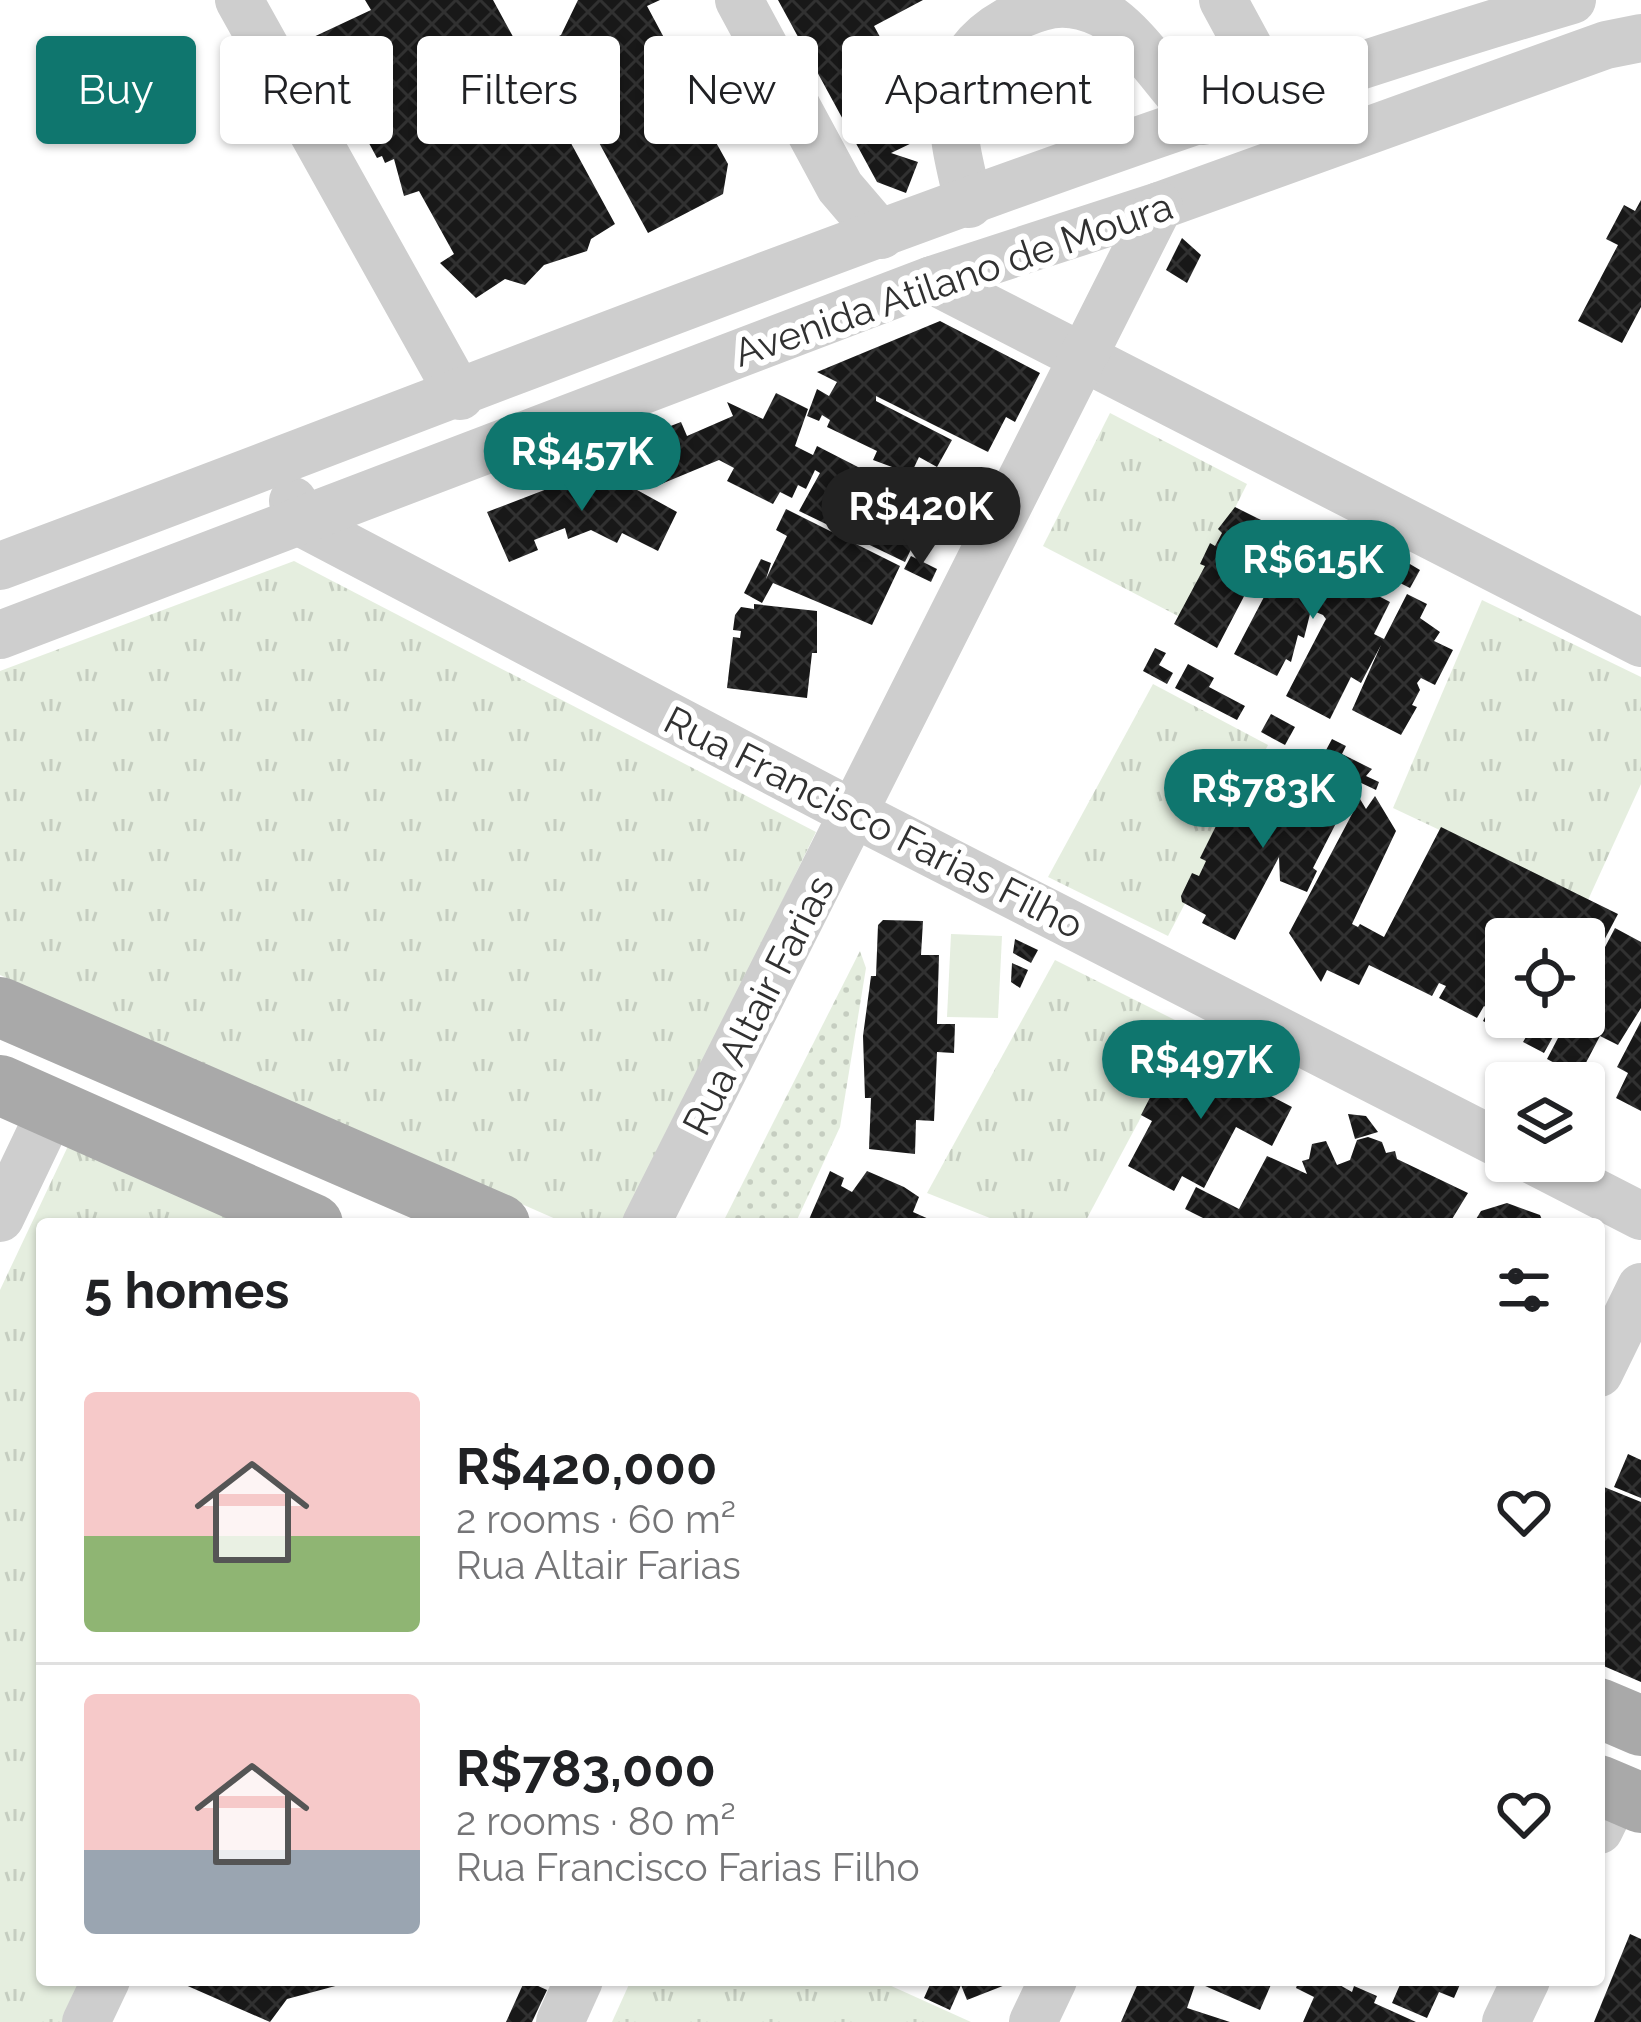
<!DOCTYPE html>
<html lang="en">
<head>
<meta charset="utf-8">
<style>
	body { margin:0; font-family:Raleway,sans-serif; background:#f6f6f6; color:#202124; height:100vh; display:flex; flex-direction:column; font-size:45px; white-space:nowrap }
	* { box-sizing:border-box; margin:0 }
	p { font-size:39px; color:#757577 }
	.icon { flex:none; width:66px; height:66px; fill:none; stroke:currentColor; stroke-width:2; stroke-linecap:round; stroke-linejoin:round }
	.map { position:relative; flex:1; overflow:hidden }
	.side { position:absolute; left:36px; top:1218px; width:1569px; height:768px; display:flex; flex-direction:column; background:#fff; border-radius:12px; box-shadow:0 3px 9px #0004 }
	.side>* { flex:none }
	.top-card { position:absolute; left:36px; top:36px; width:1569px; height:108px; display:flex; gap:24px }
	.tools { position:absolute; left:1485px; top:918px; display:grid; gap:24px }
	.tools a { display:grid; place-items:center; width:120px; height:120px; border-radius:12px; background:#fff; box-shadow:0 3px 9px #0004; font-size:60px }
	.price { position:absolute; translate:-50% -102px; padding:0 27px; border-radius:42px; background:#0f766e; color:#fff; font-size:39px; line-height:78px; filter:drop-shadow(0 3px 6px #0008) }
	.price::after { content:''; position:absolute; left:50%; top:72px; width:36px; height:27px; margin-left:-18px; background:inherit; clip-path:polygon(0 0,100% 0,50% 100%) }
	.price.selected { background:#222; color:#fff }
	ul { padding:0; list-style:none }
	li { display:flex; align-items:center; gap:36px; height:300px; padding:0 48px }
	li+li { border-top:3px solid #e0e0e0 }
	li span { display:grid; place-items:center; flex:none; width:336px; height:240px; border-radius:12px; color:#555 }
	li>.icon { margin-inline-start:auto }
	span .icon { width:144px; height:144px; fill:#fffc; stroke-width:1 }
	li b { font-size:51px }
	h2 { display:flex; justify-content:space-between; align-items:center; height:144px; padding:0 48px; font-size:51px }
	.tag { padding:0 42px; border-radius:12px; background:#fff; box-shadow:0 3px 9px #0004; font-size:42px; line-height:108px }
	.tag.selected { background:#0f766e; color:#fff }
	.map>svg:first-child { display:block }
	.grass { fill:url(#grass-tufts) }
	.park { fill:url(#park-dots) }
	.garden { fill:#e5eedf }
	.building { fill:url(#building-cross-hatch); fill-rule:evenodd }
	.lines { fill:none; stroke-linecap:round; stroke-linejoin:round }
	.minor { stroke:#cecece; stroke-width:48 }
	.major { stroke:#a9a9a9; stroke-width:60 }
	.labels { text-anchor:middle; stroke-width:12; stroke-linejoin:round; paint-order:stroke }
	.street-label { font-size:39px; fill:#313131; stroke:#fff }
</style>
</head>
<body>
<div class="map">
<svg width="1641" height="2022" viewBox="0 0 1641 2022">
	<defs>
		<pattern id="grass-tufts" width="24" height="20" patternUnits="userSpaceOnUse" patternTransform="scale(3)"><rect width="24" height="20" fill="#e5eedf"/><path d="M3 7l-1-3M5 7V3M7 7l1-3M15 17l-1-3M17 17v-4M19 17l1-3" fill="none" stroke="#c5cdc0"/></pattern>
		<pattern id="park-dots" width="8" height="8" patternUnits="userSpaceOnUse" patternTransform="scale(3)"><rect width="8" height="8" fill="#e5eedf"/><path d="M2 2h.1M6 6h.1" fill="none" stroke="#c5cdc0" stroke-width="1.8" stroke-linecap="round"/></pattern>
		<pattern id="building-cross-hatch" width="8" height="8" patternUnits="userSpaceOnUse" patternTransform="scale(3)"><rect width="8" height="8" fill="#181818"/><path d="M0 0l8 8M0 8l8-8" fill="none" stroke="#313131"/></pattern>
	</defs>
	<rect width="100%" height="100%" fill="#fff"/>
	<g class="grass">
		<path d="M 1110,413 L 1247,484 L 1180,617 L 1043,546 Z"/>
		<path d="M 294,561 L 816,832 L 625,1224 L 567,1224 L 0,975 L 0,671 Z"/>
		<path d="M 1482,600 L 1641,677 L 1641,784 L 1588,900 L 1393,808 Z"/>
		<path d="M 1153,684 L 1268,745 L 1168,936 L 1048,877 Z"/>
		<path d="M 1055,960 L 1189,1027 L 1084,1224 L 1005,1224 L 927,1193 Z"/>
		<path d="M 69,1144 L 249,1224 L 42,1224 L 42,1980 L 89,1980 L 70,2022 L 0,2022 L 0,1290 Z"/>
		<path d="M 631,1980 L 878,1980 L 971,2022 L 612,2022 Z"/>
	</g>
	<path class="park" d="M 860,951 L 866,968 L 840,1127 L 795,1224 L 722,1224 Z"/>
	<path class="garden" d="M 951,934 L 1002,936 L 998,1018 L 947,1017 Z"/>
	<g class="building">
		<path d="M 365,0 L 493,0 L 615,224 L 591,239 L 587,251 L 544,265 L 525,285 L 505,279 L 476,298 L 440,263 L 454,254 L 419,191 L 404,196 L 394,159 L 385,163 L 382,156 L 377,158 L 357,121 L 358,112 L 372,104 L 345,45 L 317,57 L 307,40 L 371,10 Z"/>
		<path d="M 578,0 L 660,0 L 647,6 L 706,116 L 693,122 L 705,142 L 713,137 L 728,164 L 723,194 L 648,233 L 545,43 L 561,35 Z"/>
		<path d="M 778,0 L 923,0 L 874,26 L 906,84 L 890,93 L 916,141 L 891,153 L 918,162 L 906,193 L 877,182 Z"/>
		<path d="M 1641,200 L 1641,307 L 1622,343 L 1578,321 L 1618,245 L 1606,239 L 1624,205 L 1635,211 Z"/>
		<path d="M 1182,238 L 1201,255 L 1187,283 L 1166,270 Z"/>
		<path d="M 940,321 L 1040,373 L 1015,422 L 1006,417 L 988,452 L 876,396 L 876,401 L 952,440 L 937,467 L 919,457 L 911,474 L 873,460 L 877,451 L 827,427 L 830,420 L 822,415 L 819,421 L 807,416 L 817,389 L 829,396 L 837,382 L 817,372 Z"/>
		<path d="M 776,393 L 808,409 L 795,446 L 813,455 L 817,446 L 932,505 L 905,562 L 799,511 L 820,473 L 815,470 L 806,489 L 798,485 L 792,498 L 780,492 L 773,504 L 727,481 L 734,468 L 719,460 L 654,487 L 592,456 L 681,422 L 687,436 L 733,416 L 727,402 L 763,419 Z"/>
		<path d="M 599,469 L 677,512 L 658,551 L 622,533 L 617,543 L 591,530 L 568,539 L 565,528 L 534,540 L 538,550 L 509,562 L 487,512 Z"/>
		<path d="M 946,498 L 970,502 L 961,519 L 940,508 Z"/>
		<path d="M 1235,507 L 1349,564 L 1342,577 L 1390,602 L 1374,634 L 1384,639 L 1407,594 L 1427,604 L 1420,618 L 1440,632 L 1434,641 L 1453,650 L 1435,685 L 1421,678 L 1417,683 L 1420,690 L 1412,705 L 1417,707 L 1401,735 L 1352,710 L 1381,645 L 1361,683 L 1351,677 L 1330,719 L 1286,696 L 1326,619 L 1323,615 L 1311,610 L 1304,638 L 1298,635 L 1291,662 L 1286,659 L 1277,676 L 1234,654 L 1264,597 L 1258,594 L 1262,586 L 1252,581 L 1217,648 L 1174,624 L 1205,566 L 1200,564 L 1210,543 L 1215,546 L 1222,533 L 1218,529 ZM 1278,556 L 1285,560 L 1276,577 L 1270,573 Z"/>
		<path d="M 786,509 L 900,566 L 872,625 L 773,583 L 762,603 L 744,593 L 761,559 L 771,563 L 766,579 L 787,536 L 776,530 Z"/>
		<path d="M 911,556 L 937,569 L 931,582 L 904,569 Z"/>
		<path d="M 1398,557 L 1420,570 L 1410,588 L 1388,577 Z"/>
		<path d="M 754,604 L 817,611 L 817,653 L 812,653 L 807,698 L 727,688 L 733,637 L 740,638 L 741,631 L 733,630 L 735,615 L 741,607 L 754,609 Z"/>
		<path d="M 1155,648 L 1166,653 L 1159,665 L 1173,673 L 1167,684 L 1143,671 Z"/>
		<path d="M 1188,664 L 1214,678 L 1209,687 L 1245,706 L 1237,720 L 1175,688 Z"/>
		<path d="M 1271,714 L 1295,727 L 1285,745 L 1261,732 Z"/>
		<path d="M 1332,739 L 1346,746 L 1342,754 L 1372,769 L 1366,776 L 1379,782 L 1376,790 L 1319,763 Z"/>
		<path d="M 1302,769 L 1351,794 L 1313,868 L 1317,871 L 1307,892 L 1280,881 L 1279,857 L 1235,940 L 1202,923 L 1206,915 L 1182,902 L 1181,896 L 1192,873 L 1199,876 L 1206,861 L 1200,858 L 1217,824 L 1243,791 L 1281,811 Z"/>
		<path d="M 1375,796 L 1396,831 L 1352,924 L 1358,927 L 1360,924 L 1384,937 L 1441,827 L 1618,914 L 1584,978 L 1584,939 L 1506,939 L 1506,1017 L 1564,1017 L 1544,1053 L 1523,1042 L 1529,1032 L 1503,1019 L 1498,1029 L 1483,1021 L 1489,1009 L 1484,1006 L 1477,1018 L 1439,998 L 1446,986 L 1439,983 L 1432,996 L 1369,965 L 1359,985 L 1327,970 L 1321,982 L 1289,933 L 1360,799 L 1366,809 Z"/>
		<path d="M 883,920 L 923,921 L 921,955 L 939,955 L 937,1024 L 955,1024 L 954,1053 L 937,1052 L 934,1121 L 916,1120 L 915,1154 L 869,1149 L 871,1098 L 865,1098 L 863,1036 L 871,976 L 876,976 L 878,925 Z"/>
		<path d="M 1615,928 L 1641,942 L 1641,1008 L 1618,1045 L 1600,1036 L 1579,1076 L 1547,1059 L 1569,1017 L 1584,1017 L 1584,987 Z"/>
		<path d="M 1015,939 L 1038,950 L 1031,963 L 1013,953 Z"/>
		<path d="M 1012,963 L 1028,970 L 1020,988 L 1011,982 Z"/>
		<path d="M 1641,1021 L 1641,1111 L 1616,1098 L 1628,1073 L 1617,1067 Z"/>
		<path d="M 1172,1055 L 1208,1073 L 1212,1065 L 1292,1107 L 1272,1146 L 1236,1127 L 1204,1188 L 1182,1176 L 1174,1191 L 1128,1166 L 1152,1121 L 1141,1115 Z"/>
		<path d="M 1348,1114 L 1366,1116 L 1378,1132 L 1355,1139 Z"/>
		<path d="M 1368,1137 L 1382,1142 L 1386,1153 L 1395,1151 L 1397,1159 L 1468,1193 L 1449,1224 L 1215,1224 L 1185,1209 L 1196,1187 L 1239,1209 L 1267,1156 L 1307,1174 L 1302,1161 L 1309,1159 L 1312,1144 L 1326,1141 L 1337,1165 L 1350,1160 L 1357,1140 Z"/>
		<path d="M 830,1171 L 844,1178 L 841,1186 L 852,1192 L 867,1171 L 904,1187 L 919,1197 L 913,1212 L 940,1224 L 807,1224 Z"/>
		<path d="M 1507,1203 L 1540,1215 L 1544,1224 L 1473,1224 L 1481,1211 Z"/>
		<path d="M 1628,1454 L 1641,1460 L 1641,1498 L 1614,1487 Z"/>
		<path d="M 1599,1485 L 1641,1502 L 1641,1682 L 1599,1664 Z"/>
		<path d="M 1630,1934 L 1641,1939 L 1641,2022 L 1594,2022 Z"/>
		<path d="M 174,1980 L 354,1980 L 354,1981 L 287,1999 L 270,2022 Z"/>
		<path d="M 525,1980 L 547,1990 L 532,2022 L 506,2022 Z"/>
		<path d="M 932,1980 L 1018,1980 L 967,2000 L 961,1985 L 950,2010 L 924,1998 Z"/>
		<path d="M 1149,1980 L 1273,1980 L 1260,2010 L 1196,1982 L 1187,2008 L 1230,2022 L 1121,2022 L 1139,1981 L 1147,1985 Z"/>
		<path d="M 1299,1980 L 1331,1980 L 1352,1992 L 1354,1986 L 1377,1996 L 1374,2003 L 1416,2022 L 1303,2022 L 1314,1997 L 1296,1988 Z"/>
		<path d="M 1402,1980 L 1462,1980 L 1454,1998 L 1439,1992 L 1427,2018 L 1392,2003 Z"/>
	</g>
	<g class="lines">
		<g class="minor">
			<path d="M 239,0 L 460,396"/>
			<path d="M 739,0 L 840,187 L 881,235"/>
			<path d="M 1223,0 L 1275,96"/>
			<path d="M 969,204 C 949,123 932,55 1022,14 C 1051,1 1072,0 1101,13 C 1136,32 1172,92 1203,121"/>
			<path d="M 932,280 L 1641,643"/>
			<path d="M 293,501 L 300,522 L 855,814 L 1506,1147"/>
			<path d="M 0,566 C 521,373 1038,158 1572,0"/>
			<path d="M 0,635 L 932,280 L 1159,206 L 1606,45 L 1641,38"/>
			<path d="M 1534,1161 L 1641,1216"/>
			<path d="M 0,1218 L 52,1109"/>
			<path d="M 646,1224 L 1159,206"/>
			<path d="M 1599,1373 L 1641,1287"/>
			<path d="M 1599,1830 L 1617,1793"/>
			<path d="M 86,2022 L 106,1980"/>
			<path d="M 560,2022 L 579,1980"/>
			<path d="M 1033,2022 L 1053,1980"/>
			<path d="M 1506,2022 L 1526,1980"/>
		</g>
		<g class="major">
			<path d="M 0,1007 L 500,1224"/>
			<path d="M 0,1085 L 313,1224"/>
			<path d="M 1599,1708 L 1641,1726"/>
			<path d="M 1599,1785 L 1641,1803"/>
		</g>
	</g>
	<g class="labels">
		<g class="street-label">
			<text transform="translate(953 279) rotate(-19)" y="14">Avenida Atilano de Moura</text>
			<text transform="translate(874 822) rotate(27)" y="14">Rua Francisco Farias Filho</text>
			<text transform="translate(758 1005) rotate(-63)" y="14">Rua Altair Farias</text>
		</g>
	</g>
</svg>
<div class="tools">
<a><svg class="icon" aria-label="locate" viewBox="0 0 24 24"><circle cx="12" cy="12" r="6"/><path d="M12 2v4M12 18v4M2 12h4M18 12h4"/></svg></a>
<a><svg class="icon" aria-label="layers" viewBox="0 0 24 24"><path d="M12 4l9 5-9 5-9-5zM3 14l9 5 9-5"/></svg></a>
</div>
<b class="price" style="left:582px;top:514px">R$457K</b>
<b class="price selected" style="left:921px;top:569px">R$420K</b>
<b class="price" style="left:1313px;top:622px">R$615K</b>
<b class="price" style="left:1263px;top:851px">R$783K</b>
<b class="price" style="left:1201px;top:1122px">R$497K</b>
<div class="top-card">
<a class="tag selected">Buy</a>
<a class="tag">Rent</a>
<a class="tag">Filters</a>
<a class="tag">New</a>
<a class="tag">Apartment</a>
<a class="tag">House</a>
</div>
<section class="side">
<h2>5 homes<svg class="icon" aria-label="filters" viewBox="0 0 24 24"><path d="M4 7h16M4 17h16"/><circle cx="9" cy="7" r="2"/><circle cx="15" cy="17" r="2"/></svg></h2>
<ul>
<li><span style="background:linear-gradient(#f6c9c9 60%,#8fb573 0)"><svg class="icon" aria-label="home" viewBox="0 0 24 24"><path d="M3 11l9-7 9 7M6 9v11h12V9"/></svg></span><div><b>R$420,000</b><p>2 rooms · 60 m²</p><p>Rua Altair Farias</p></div><svg class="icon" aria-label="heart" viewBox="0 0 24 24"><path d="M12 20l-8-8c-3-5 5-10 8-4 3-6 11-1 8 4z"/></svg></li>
<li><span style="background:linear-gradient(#f6c9c9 65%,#9aa5b1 0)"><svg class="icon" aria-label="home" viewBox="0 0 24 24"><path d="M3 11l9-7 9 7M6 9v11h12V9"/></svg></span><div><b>R$783,000</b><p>2 rooms · 80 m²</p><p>Rua Francisco Farias Filho</p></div><svg class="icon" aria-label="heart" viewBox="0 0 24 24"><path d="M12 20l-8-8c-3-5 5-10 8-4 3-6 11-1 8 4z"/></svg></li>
</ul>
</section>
</div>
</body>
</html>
